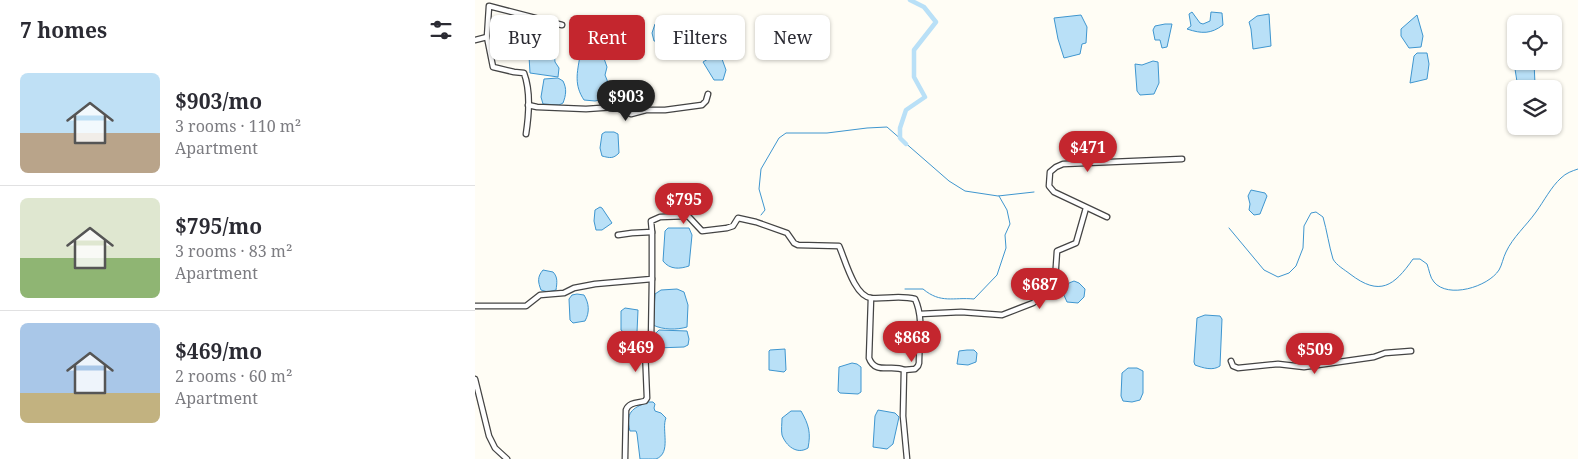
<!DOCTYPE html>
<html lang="en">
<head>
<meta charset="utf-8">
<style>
	body { margin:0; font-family:"Noto Serif",serif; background:#f7f7f7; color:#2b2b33; height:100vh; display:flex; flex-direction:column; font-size:19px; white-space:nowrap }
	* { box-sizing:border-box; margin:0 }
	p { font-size:16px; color:#7c7c81 }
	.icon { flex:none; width:28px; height:28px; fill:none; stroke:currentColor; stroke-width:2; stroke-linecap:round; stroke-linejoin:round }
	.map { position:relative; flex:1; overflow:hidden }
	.panel { display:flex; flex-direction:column; background:#fff; width:475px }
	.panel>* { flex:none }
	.hud { position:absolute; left:15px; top:15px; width:475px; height:45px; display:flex; gap:10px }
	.controls { position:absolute; left:1032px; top:15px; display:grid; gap:10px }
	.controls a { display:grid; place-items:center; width:55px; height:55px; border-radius:8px; background:#fff; box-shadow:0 1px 4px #0004; font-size:25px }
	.price { position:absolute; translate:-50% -42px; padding:0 11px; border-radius:18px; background:#c4262e; color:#fff; font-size:16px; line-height:32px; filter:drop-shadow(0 1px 2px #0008) }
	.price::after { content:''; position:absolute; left:50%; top:30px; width:15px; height:11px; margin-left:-8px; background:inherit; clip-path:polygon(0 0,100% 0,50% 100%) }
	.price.selected { background:#222; color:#fff }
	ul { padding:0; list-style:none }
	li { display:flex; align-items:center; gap:15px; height:125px; padding:0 20px }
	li+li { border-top:1px solid #e1e1e2 }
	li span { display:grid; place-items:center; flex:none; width:140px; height:100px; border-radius:8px; color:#555 }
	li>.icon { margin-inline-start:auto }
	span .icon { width:60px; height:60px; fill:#fffc; stroke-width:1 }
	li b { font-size:21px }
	h2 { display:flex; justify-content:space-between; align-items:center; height:60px; padding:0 20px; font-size:21px }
	.chip { padding:0 18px; border-radius:8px; background:#fff; box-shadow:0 1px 4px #0004; font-size:18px; line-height:45px }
	.chip.selected { background:#c4262e; color:#fff }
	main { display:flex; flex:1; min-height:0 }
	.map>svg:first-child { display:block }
	.water { fill:#b9e0f7; stroke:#3f96cf }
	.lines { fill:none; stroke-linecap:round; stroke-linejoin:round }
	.stream { stroke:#3f96cf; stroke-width:1 }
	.canal { stroke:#b9e0f7; stroke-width:4.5 }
	.minor-casing { stroke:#444; stroke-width:7 }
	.minor { stroke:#fff; stroke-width:4.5 }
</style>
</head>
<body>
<main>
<section class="panel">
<h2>7 homes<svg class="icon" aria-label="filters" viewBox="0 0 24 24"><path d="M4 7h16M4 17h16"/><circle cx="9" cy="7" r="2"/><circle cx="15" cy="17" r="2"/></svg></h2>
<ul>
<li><span style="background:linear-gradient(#bfe0f5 60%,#b9a48a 0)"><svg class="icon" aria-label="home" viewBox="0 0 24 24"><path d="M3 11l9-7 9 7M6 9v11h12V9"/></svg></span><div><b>$903/mo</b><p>3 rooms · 110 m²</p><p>Apartment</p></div></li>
<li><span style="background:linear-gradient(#dfe7d0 60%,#8fb573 0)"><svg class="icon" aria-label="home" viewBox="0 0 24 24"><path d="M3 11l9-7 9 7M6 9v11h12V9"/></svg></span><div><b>$795/mo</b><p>3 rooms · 83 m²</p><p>Apartment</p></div></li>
<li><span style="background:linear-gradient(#a9c7e8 70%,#c2b280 0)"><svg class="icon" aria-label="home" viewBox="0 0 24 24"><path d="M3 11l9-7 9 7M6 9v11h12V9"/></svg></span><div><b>$469/mo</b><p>2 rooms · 60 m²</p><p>Apartment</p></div></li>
</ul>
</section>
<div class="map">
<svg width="1103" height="459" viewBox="0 0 1103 459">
	<rect width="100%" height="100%" fill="#fffdf5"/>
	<g class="water">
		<path d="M 717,12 L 725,23 L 728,24 L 735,21 L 736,12 L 747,13 L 748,25 C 736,34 727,34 712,29 L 716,26 L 714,14 Z"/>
		<path d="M 794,14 L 796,46 L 778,49 L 776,29 L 774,22 L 782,16 Z"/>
		<path d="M 606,15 L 612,27 L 611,43 L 607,44 L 605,54 L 589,58 L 583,39 L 579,18 Z"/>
		<path d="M 942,15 L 948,36 L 946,47 L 934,48 L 926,36 L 926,29 Z"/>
		<path d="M 157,21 L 165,22 L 164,39 L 150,38 L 144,24 Z"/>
		<path d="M 189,23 L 195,37 L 191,42 L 179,41 L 177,33 L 180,24 Z"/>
		<path d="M 690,24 L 697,24 L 692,47 L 687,48 L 685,40 L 680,40 L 678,30 L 680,26 Z"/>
		<path d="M 126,50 L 132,67 L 130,75 L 134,85 L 133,98 L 120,101 L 109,100 C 99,85 102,73 105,56 L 119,55 Z"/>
		<path d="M 79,51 L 80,62 L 84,68 L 83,77 L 55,73 L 54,56 L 71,55 Z"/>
		<path d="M 942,53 L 952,53 L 954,64 L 952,79 L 935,83 L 939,56 Z"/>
		<path d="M 236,57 L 247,59 L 251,70 L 248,80 L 239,80 L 228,62 Z"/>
		<path d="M 678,61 L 683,62 L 684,83 L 679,94 L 665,95 L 662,91 L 660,64 L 667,65 Z"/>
		<path d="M 1044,61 L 1059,62 L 1060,84 L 1043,88 L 1040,69 Z"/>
		<path d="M 83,78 L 88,81 C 92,89 91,95 88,103 L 84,105 L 68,104 L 66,97 L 69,79 Z"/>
		<path d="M 130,132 L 139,132 L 143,134 L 144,153 C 138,159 135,158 127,156 L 125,148 L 127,134 Z"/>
		<path d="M 776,190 L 790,193 L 792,196 L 785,214 L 779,215 L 774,210 L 775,204 L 773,196 Z"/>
		<path d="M 125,207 L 127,208 L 137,223 L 127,230 L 121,230 L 119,221 L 120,210 Z"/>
		<path d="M 193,228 L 214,228 L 217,235 L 214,266 C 205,269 195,270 188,261 L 190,231 Z"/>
		<path d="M 68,270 L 78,272 C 83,277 82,283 81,290 L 73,292 L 66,290 C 63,282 62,277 68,270 Z"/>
		<path d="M 599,281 L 604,283 L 610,289 L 609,297 L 603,303 L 592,302 L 588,293 L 594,283 Z"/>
		<path d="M 202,289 L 209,292 L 213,305 L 212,327 C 202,330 188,330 178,325 L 180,294 L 186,290 Z"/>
		<path d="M 102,294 L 109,295 C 114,303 115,312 110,321 L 98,323 L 95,320 L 94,299 L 97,295 Z"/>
		<path d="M 150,308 L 163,310 L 162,332 C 156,334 151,335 146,330 L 146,311 Z"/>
		<path d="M 730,315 L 745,316 L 747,319 L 745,366 C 738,371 728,368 720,365 L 719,362 L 722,318 Z"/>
		<path d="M 184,330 L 212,331 L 214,339 L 213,345 L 209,347 L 181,348 L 178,344 L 179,335 Z"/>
		<path d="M 310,349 L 311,370 L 309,372 L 294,370 L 294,351 L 295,350 Z"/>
		<path d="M 492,350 L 499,350 L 502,353 L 501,362 L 493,365 L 482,364 L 484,351 Z"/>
		<path d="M 377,363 L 382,364 L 386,367 L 386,392 L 383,394 L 365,393 L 363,391 L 364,367 Z"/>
		<path d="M 653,368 L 662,368 L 668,371 L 668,393 L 665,400 L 657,402 L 648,401 L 646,396 L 647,373 Z"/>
		<path d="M 173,402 L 178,402 L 180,404 L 179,408 L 180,411 L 186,413 L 191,418 C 186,429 197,453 181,459 C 177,459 170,459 165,459 L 162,434 L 161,431 L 155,431 C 150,413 157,408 173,402 Z"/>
		<path d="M 403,410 L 420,413 L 424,417 L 418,444 L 412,449 L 398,447 L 400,416 Z"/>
		<path d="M 316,411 L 326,411 C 334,425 336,433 333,448 C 322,455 311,446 307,435 C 306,430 307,423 307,418 Z"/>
	</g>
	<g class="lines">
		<g class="stream">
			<path d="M 286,215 L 290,210 L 284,189 L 286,169 L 304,138 L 311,133 L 352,133 L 392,128 L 412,127 L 474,181 L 490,191 L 523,196 L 559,192"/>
			<path d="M 754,228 L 789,270 L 803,277 L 814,273 L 821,266 L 828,248 L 829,226 L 836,213 L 841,212 L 848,217 C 852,231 854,246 858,259 C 861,265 870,270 875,274 C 905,297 919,286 938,259 L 945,259 L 952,264 C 954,269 955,278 959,282 C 973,299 1013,287 1024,270 C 1027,265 1028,258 1031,252 C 1038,237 1051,226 1061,212 C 1069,201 1076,187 1086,178 C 1091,173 1097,171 1103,169"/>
			<path d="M 430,289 L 448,289 C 466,304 478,297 499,299 L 522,275 L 531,248 L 530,235 L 535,224 L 532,210 L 524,196"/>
		</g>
		<path class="canal" d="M 431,144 L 425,138 L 425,128 L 431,110 L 450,97 L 439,77 L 439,50 L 461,22 L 449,7 L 435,0"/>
		<g class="minor-casing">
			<g id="minor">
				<path d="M 0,40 L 12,37"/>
				<path d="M 53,105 L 62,107 L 111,109 L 140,107 L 156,114 L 171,110 L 190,110 L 227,105 L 231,101 L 233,94"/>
				<path d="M 51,134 C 54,114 56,92 49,73 L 39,72 L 18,67 L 12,37 L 14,6 L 87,25"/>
				<path d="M 632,217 L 579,192 L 574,186 L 575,172 L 581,167 L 588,164 L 707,159"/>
				<path d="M 143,235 L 157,233 L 177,232 L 176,221 L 185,217 L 213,216 L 227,231 L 252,228 L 258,226 L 263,218 L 281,222 L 312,233 L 319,243 L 323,245 L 364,246 C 370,259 379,296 396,298 C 411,299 425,295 440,299 C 449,318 444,342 444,363 L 443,366 L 440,369 L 429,370"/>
				<path d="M 396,298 L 394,358 C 400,375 417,364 429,370 L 428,416 L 432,459"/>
				<path d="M 0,306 L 51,306 L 65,295 L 89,293 L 99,288 L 120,284 L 177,279 L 177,232"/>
				<path d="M 445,314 L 486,312 L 527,315 L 558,303 L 577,289 L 580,281 L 582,251 L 601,243 L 611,208"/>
				<path d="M 756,361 L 758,366 L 763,368 L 803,364 L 829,367 L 899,357 L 910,353 L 936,351"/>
				<path d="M 0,379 L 14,436 L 20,448 L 32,459"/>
				<path d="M 150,459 L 151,410 C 154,402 163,403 170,401 L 172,398 L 170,349 L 174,346 L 176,342 L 177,279"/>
			</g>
		</g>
		<use href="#minor" class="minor"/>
	</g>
</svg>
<div class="controls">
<a><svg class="icon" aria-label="locate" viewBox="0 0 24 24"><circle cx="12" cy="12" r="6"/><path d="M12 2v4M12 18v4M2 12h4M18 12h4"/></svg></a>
<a><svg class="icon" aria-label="layers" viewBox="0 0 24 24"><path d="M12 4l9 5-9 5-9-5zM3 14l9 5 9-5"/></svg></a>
</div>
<b class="price selected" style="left:151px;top:122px">$903</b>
<b class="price" style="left:613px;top:173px">$471</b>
<b class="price" style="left:209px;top:225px">$795</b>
<b class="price" style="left:565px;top:310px">$687</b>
<b class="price" style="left:437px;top:363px">$868</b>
<b class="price" style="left:161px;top:373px">$469</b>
<b class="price" style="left:840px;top:375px">$509</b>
<div class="hud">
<a class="chip">Buy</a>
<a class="chip selected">Rent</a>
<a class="chip">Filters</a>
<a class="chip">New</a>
</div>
</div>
</main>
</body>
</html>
